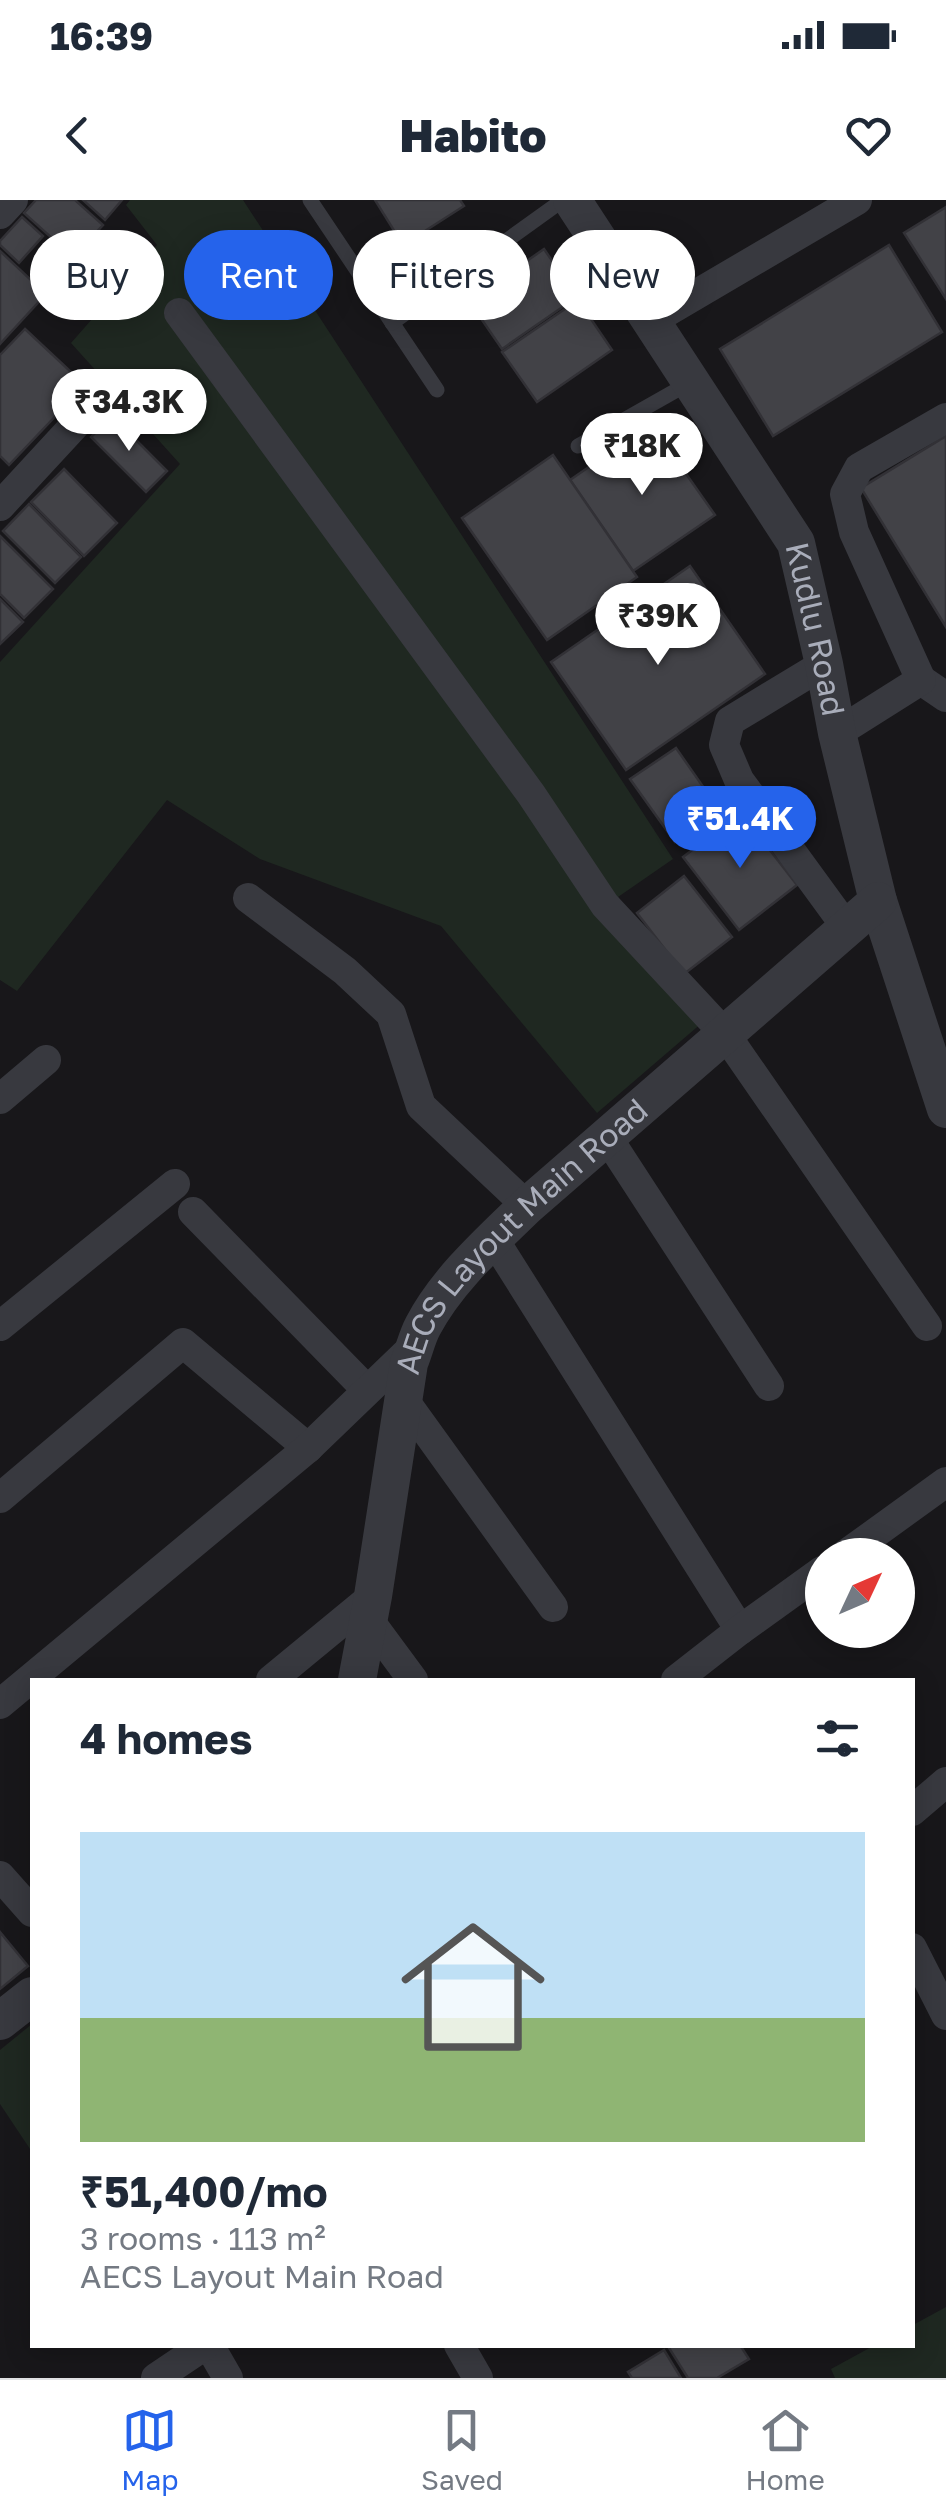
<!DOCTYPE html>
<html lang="en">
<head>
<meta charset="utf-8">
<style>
	body { margin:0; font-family:"Golos Text",sans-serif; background:#f6f6f7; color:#1f2937; height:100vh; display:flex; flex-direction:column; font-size:38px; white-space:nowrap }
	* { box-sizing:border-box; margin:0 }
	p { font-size:32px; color:#747a83 }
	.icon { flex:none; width:55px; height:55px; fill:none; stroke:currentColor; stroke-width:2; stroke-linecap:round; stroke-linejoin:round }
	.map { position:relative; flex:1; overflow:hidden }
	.panel { position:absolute; left:30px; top:1478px; width:885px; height:670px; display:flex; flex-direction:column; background:#fff; border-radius:0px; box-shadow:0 5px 25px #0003 }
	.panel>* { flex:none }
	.guide { position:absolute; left:30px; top:30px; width:888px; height:90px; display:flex; gap:20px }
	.needle { width:65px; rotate:46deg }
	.fabs { position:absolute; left:805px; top:1338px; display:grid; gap:20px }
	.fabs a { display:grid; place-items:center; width:110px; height:110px; border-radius:50%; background:#fff; box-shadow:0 5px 25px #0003; font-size:50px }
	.price { position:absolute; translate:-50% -85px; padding:0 22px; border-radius:35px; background:#fff; color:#222; font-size:32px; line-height:65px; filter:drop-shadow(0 2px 5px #0008) }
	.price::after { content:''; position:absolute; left:50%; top:60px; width:30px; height:22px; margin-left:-15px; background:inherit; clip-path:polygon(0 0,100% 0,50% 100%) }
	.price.current { background:#2563eb; color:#fff }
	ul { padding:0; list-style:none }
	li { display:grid; align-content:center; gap:20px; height:530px; padding:0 50px }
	li span { display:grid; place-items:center; height:310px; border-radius:0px; color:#555 }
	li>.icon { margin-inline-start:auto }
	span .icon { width:180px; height:180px; fill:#fffc; stroke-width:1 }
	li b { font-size:42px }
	h2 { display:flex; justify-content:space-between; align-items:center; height:120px; padding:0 50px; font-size:42px }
	.tag { padding:0 35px; border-radius:45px; background:#fff; box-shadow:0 5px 25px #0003; font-size:35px; line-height:90px }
	.tag.current { background:#2563eb; color:#fff }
	.status { display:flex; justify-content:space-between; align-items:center; height:70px; padding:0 50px; background:#fff; direction:ltr }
	.status svg { height:28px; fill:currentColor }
	header { display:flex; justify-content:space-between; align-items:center; height:130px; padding:0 50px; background:#fff; font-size:45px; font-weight:800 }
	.tabs { display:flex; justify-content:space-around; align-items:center; height:140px; border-top:2px solid #e0e1e3; background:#fff; font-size:28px; color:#747a83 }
	.tabs a { display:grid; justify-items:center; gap:5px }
	.tabs .current { color:#2563eb }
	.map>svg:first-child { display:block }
	.green { fill:#1f2821 }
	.building { fill:#424247; stroke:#323136; stroke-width:2.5 }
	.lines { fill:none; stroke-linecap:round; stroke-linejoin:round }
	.service { stroke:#38393f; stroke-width:15 }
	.minor { stroke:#38393f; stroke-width:30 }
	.tertiary { stroke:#38393f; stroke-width:38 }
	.labels { text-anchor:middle; stroke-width:8; stroke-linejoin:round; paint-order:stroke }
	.street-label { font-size:32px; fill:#a9adba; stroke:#131215 }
</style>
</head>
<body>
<div class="status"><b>16:39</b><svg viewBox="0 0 49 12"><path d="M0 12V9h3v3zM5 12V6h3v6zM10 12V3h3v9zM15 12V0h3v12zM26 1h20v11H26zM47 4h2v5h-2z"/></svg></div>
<header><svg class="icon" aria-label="back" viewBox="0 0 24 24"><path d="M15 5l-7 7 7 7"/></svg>Habito<svg class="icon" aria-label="heart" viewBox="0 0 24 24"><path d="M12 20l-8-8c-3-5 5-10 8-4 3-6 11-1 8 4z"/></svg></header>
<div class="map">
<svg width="946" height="2178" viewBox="0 0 946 2178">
	<rect width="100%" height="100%" fill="#18171a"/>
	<g class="green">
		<path d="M 130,0 L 243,0 L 673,659 L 618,697 L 703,822 L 597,913 L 441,726 L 260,659 L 167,600 L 17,791 L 0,780 L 0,462 L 180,264 L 71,143 L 157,45 L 126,5 Z"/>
		<path d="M 32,1824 L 32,1952 L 0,1904 L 0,1850 Z"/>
		<path d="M 946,2107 L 946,2178 L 835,2178 L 831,2169 L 875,2145 L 912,2145 L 913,2125 Z"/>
	</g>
	<g class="building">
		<path d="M 36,0 L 75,0 L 103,25 L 73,57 L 24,13 Z"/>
		<path d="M 83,0 L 122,0 L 105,20 Z"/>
		<path d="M 375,0 L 460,0 L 464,6 L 403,45 Z"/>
		<path d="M 946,7 L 946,99 L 904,33 Z"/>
		<path d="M 22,17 L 43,36 L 19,63 L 0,45 L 0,41 Z"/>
		<path d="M 889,45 L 942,132 L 773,236 L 720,149 Z"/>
		<path d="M 544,49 L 577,97 L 502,149 L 469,101 Z"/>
		<path d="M 0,51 L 46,94 L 0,144 Z"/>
		<path d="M 578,100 L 612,150 L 537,202 L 502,152 Z"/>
		<path d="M 25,129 L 85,185 L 9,265 L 0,256 L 0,155 Z"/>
		<path d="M 112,216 L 167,271 L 146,292 L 91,237 Z"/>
		<path d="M 651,224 L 715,315 L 633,371 L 570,280 Z"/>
		<path d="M 946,236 L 946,427 L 861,288 Z"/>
		<path d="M 553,255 L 637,377 L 547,440 L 462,318 Z"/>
		<path d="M 64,269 L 117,323 L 84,356 L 31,302 Z"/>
		<path d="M 29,304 L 81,357 L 55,383 L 3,331 Z"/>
		<path d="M 0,336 L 53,389 L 24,418 L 0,394 Z"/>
		<path d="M 690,366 L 765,474 L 626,570 L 551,462 Z"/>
		<path d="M 0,399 L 23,422 L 0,444 Z"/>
		<path d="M 676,548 L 720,611 L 675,642 L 630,579 Z"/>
		<path d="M 741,613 L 797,685 L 739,730 L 683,657 Z"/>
		<path d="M 684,676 L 732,737 L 684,774 L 637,713 Z"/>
		<path d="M 0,1732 L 28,1766 L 0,1789 Z"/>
		<path d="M 675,2145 L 740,2145 L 749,2159 L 717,2178 L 688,2178 L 669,2148 Z"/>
		<path d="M 664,2150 L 681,2178 L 632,2178 L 628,2172 Z"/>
	</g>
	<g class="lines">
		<g class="service">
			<path d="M 310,0 L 437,190"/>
			<path d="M 392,123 L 563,0"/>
			<path d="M 578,246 L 691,182"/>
		</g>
		<g class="minor">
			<path d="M 0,14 L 13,0"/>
			<path d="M 179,113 L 531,594 L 605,705 L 725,834 L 927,1126"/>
			<path d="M 651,121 L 857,0"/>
			<path d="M 0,306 L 97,201"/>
			<path d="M 824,464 L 730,521 L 724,545 L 739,580 L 847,728"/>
			<path d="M 921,480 L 946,497"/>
			<path d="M 837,533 L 921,480 L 854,332 L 845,294 L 859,268 L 946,218"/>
			<path d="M 248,698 L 345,771 L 391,814 L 421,906 L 527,1006"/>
			<path d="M 0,899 L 46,860"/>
			<path d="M 607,937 L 769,1186"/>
			<path d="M 193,1012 L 367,1190"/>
			<path d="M 493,1038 L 740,1430"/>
			<path d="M 0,1126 L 175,984"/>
			<path d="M 404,1200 L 553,1407"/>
			<path d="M 0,1298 L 183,1143 L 308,1248"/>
			<path d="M 845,1355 L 946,1282"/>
			<path d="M 368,1419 L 413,1480"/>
			<path d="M 271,1480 L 373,1396"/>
			<path d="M 676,1480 L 740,1430 L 822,1371"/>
			<path d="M 0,1504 L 308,1248 L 416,1144"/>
			<path d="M 912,1611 L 946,1582"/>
			<path d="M 0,1676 L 32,1712"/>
			<path d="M 912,1748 L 946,1815"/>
			<path d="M 209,2145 L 228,2178"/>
			<path d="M 459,2145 L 478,2178"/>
			<path d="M 156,2178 L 205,2145"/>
		</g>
		<g class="tertiary">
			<path id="s1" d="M 572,0 L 796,343 L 824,464 L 837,533 L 878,701 L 946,909"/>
			<path id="s2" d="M 357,1480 L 373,1396 L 409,1163 C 414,1151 417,1137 423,1126 C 447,1080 490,1042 527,1006 L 878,701"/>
			<path d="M 0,1821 L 32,1796"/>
		</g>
	</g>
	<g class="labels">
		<g class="street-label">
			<text dy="11" stroke="none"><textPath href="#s1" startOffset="498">Kudlu Road</textPath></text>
			<text dy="11" stroke="none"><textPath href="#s2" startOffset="492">AECS Layout Main Road</textPath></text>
		</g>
	</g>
</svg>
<div class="fabs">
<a><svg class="needle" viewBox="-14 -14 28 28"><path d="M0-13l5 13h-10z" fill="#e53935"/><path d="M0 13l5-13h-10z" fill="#747a83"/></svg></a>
</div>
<b class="price" style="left:129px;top:254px">₹34.3K</b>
<b class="price" style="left:642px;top:298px">₹18K</b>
<b class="price" style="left:658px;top:468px">₹39K</b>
<b class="price current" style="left:740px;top:671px">₹51.4K</b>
<div class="guide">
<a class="tag">Buy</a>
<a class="tag current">Rent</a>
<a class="tag">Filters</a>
<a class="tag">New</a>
</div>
<section class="panel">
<h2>4 homes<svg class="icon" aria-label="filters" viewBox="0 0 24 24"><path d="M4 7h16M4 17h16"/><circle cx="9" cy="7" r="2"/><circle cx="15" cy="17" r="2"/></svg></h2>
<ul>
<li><span style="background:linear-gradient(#bfe0f5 60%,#8fb573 0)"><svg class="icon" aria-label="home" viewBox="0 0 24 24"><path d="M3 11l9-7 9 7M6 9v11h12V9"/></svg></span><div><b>₹51,400/mo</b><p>3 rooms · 113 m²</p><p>AECS Layout Main Road</p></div></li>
</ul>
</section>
</div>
<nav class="tabs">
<a class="current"><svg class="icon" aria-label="map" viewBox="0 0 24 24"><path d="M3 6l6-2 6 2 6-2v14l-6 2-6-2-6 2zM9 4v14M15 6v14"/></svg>Map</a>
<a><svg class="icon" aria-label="saved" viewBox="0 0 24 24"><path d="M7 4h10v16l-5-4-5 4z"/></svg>Saved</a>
<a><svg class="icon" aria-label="home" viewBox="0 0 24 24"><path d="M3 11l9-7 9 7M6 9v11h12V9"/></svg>Home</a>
</nav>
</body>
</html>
